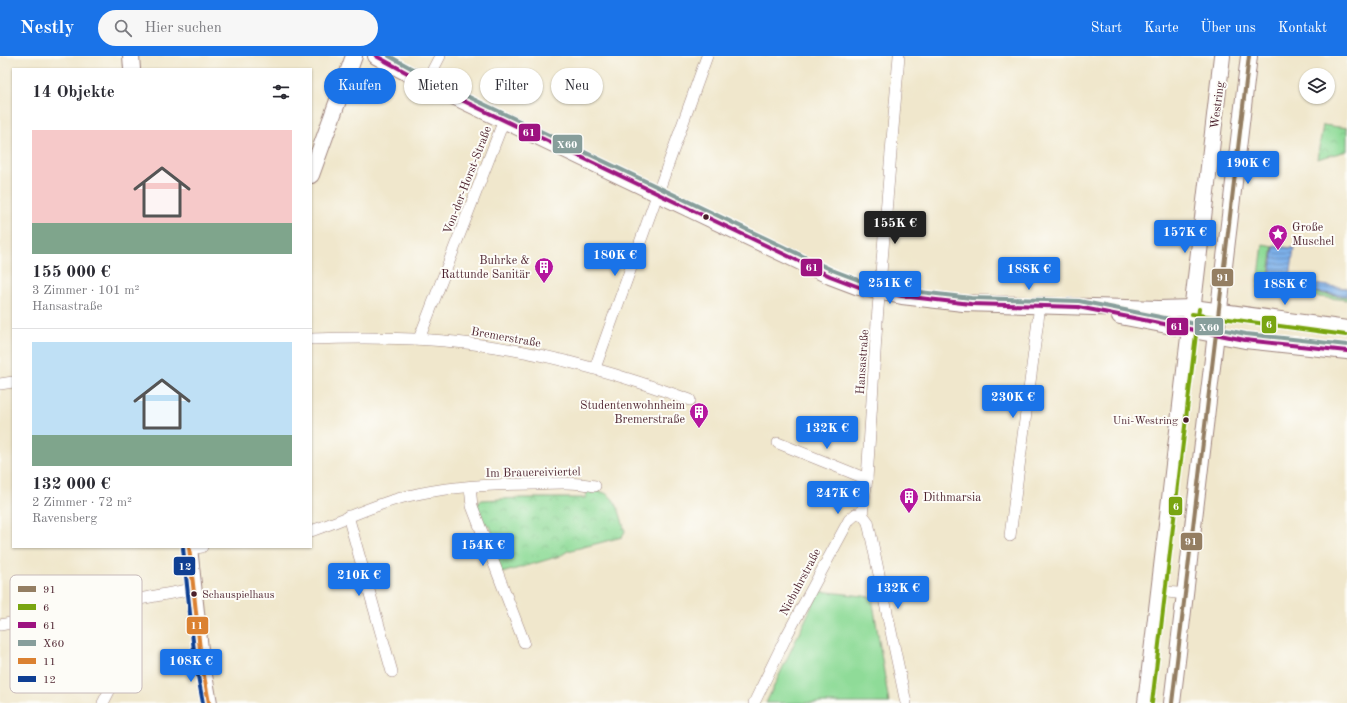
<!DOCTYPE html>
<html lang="de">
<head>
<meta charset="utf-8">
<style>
	body { margin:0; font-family:"Old Standard TT",serif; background:#f7f7f7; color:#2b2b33; height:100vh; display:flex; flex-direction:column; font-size:15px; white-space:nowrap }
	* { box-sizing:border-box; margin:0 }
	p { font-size:13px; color:#7c7c81 }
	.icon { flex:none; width:22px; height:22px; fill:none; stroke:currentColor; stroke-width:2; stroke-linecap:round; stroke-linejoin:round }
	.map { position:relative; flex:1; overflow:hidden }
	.sheet { position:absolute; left:12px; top:12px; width:300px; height:480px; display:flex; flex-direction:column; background:#fff; border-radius:0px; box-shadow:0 1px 3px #0004 }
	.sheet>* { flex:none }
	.hud { position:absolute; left:324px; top:12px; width:380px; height:36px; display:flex; gap:8px }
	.controls { position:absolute; left:1299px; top:12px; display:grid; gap:8px }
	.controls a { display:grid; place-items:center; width:36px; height:36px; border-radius:50%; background:#fff; box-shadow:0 1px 3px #0004; font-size:20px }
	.price { position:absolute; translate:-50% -34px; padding:0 9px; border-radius:4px; background:#1a73e8; color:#fff; font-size:13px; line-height:26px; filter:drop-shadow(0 1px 2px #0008) }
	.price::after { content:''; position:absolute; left:50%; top:24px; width:12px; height:9px; margin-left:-6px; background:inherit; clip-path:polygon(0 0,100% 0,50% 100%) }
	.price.active { background:#222; color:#fff }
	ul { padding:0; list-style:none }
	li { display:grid; align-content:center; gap:8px; height:212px; padding:0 20px }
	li+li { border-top:1px solid #e1e1e2 }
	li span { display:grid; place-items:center; height:124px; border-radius:0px; color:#555 }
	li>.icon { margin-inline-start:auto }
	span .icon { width:72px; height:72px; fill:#fffc; stroke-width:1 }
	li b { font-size:17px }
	h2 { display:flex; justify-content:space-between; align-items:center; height:48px; padding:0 20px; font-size:17px }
	.tag { padding:0 14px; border-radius:18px; background:#fff; box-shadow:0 1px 3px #0004; font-size:14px; line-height:36px }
	.tag.active { background:#1a73e8; color:#fff }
	header { display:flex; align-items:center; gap:24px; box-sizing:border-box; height:56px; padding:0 20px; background:#1a73e8; color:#fff }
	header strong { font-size:19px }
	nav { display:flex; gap:22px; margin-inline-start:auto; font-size:14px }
	.search { width:280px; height:36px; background:#f7f7f7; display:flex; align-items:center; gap:10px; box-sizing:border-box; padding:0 14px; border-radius:22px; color:#7c7c81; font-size:15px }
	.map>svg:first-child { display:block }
	.grass { fill:#8fdb98; stroke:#6c7d62 }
	.park { fill:url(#park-crowns); stroke:#6c7d62 }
	.water { fill:url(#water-rules); stroke:#62678a }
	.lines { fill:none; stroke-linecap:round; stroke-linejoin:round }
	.street-casing { stroke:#9d837c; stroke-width:12 }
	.secondary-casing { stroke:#9d837c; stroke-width:18 }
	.street { stroke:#fff; stroke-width:11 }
	.secondary { stroke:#fff; stroke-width:16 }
	.bus-1-casing { stroke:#fdfcf7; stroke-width:7 }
	.bus-2-casing { stroke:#fdfcf7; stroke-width:7 }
	.bus-3-casing { stroke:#fdfcf7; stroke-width:7 }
	.bus-4-casing { stroke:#fdfcf7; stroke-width:7 }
	.bus-5-casing { stroke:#fdfcf7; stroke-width:7 }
	.bus-6-casing { stroke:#fdfcf7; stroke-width:7 }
	.bus-1 { stroke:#947e62; stroke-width:4 }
	.bus-2 { stroke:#79a511; stroke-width:4 }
	.bus-3 { stroke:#9d1380; stroke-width:4 }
	.bus-4 { stroke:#879e9b; stroke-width:4 }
	.bus-5 { stroke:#db8131; stroke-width:4 }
	.bus-6 { stroke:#0f3f93; stroke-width:4 }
	.bus-dot { fill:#4a1f2b; stroke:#fdfcf7; stroke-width:1.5 }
	.labels { text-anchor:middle; stroke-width:4; stroke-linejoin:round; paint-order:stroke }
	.bus-label { font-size:11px; fill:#4a1f2b; stroke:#fdfcf7; text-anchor:end }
	.street-label { font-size:12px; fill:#4a1f2b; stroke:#fdfcf7 }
	.poi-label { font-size:12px; fill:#4a1f2b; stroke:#fdfcf7; text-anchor:start }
	.key { fill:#fdfcf7; stroke:#c7baba; stroke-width:1 }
	.key-label { font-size:11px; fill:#4a1f2b }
	.line-badge { stroke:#fdfcf7; stroke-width:1.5 }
	.badge-label { font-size:11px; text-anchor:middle; font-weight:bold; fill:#fff }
</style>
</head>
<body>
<header>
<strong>Nestly</strong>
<div class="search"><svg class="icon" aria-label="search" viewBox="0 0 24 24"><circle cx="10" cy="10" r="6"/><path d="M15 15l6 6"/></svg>Hier suchen</div>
<nav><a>Start</a><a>Karte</a><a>Über uns</a><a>Kontakt</a></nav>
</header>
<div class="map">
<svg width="1347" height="647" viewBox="0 0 1347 647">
	<defs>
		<pattern id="park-crowns" width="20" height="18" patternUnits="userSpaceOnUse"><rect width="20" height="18" fill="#8fdb98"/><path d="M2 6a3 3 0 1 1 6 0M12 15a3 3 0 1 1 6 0" fill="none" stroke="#7dbc83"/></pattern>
		<pattern id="water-rules" width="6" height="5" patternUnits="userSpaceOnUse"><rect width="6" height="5" fill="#7bafe8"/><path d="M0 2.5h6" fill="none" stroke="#678ebc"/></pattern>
	</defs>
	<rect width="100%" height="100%" fill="#fdfcf7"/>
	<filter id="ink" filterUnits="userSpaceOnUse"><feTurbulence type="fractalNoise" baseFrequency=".025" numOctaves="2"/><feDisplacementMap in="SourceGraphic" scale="8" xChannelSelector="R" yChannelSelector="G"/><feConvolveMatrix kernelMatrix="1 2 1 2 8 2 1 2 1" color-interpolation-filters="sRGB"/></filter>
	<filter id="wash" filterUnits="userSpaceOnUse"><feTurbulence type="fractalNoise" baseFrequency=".012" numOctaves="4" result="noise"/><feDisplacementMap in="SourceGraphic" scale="16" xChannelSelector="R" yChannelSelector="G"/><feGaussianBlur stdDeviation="0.9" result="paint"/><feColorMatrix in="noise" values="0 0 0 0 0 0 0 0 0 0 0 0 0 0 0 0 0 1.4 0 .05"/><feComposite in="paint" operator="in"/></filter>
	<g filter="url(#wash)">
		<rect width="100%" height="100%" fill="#f0e7cc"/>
		<g class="grass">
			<path d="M 1263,188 L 1273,190 L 1267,231 L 1347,241 L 1347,244 L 1292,238 L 1289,240 L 1257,236 Z"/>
			<path d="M 819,535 L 872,541 L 889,647 L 766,647 Z"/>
		</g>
		<g class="park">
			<path d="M 1323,69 L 1347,72 L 1347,95 L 1317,103 Z"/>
			<path d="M 588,434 C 617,434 618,452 625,475 L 622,481 L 568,495 L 560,500 L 502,517 L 493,492 L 497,491 L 490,470 L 484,470 L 478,453 L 478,447 L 482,444 L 522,442 L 585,442 Z"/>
		</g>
		<path class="water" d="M 1274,190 L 1294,192 L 1290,223 L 1311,226 L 1311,228 L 1347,232 L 1347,240 L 1269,230 Z"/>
	</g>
	<g filter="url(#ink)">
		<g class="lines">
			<g class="street-casing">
				<g id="street">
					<path d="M 426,27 L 440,0"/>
					<path d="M 311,283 C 367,281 425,281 481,289 C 552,298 622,319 690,344"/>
					<path d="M 419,283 L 504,64"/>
					<path d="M 595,312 L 707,0"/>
					<path d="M 0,328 L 13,326"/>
					<path d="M 778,387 L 867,423"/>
					<path d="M 470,431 L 472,450 L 524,586"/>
					<path d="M 862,458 L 867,423 L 877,265 L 899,0"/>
					<path d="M 862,458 L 868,466 L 906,647"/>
					<path d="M 348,460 L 392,616"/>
					<path d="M 311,475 C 344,464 374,448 408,440 C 449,430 492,428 535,428 C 555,427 575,426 595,430"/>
					<path d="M 1010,480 L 1040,249"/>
					<path d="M 189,493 L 202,491"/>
					<path d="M 1159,535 L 1185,538"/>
					<path d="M 0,569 L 193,533"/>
					<path d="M 103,647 L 127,600 L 119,546"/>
					<path d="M 754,647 L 787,579 L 849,464 L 856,458 L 862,458"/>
				</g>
			</g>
			<g class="secondary-casing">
				<g id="secondary">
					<path d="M 131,0 L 132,13"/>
					<path d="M 376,0 L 426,27 L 830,220 L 859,231 L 902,240 L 963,247 L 1159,253 L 1193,252 L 1347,273"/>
					<path d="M 311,119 L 354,0"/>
					<path d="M 1120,260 L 1245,284 L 1347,295"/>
					<path d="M 189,491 L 201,603 L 209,647"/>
					<path d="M 1146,647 L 1222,0"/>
					<path d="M 1172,647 L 1249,0"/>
				</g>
			</g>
			<use href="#street" class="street"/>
			<use href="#secondary" class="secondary"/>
			<g class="bus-1-casing">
				<path id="bus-1" d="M 1172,647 L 1249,0"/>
			</g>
			<g class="bus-2-casing">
				<g id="bus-2">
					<path d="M 1192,258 L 1346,279"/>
					<path d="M 1152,647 L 1199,253"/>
				</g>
			</g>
			<g class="bus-3-casing">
				<path id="bus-3" d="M 376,0 L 426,27 L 830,220 L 859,231 L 902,240 L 971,248 L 1078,251 L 1245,284 L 1347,295"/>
			</g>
			<g class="bus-4-casing">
				<path id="bus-4" d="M 389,0 L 429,22 L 832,214 L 861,225 L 903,234 L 971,242 L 1079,245 L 1246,278 L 1347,289"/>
			</g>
			<g class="bus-5-casing">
				<path id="bus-5" d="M 189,491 L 201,603 L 209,647"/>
			</g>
			<g class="bus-6-casing">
				<path id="bus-6" d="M 183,492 L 195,604 L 203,647"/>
			</g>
			<use href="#bus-1" class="bus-1"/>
			<use href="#bus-2" class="bus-2"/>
			<use href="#bus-3" class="bus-3"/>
			<use href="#bus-4" class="bus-4"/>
			<use href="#bus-5" class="bus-5"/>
			<use href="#bus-6" class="bus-6"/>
		</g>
	</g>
	<defs>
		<g id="sight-pin" transform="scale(1)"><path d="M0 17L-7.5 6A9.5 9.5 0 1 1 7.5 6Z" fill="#b5179e" stroke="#fdfcf7"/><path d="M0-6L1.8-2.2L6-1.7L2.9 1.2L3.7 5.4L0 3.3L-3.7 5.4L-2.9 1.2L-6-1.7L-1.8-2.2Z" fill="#fff"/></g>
		<g id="building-pin" transform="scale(1)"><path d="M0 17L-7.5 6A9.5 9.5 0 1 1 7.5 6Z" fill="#b5179e" stroke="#fdfcf7"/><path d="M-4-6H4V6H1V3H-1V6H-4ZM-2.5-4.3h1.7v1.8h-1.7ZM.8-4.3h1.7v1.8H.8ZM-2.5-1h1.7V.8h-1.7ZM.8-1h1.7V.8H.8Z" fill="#fff"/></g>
	</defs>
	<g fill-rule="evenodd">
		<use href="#sight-pin" x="1278" y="178"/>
		<use href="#building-pin" x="544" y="211"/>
		<use href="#building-pin" x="699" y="356"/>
		<use href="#building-pin" x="909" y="441"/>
	</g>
	<g class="bus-dot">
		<circle cx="706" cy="161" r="3.5"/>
		<circle cx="1186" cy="364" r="3.5"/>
		<circle cx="194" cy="538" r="3.5"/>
	</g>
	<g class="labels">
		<g class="bus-label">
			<text x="1178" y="368">Uni-Westring</text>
			<text x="202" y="542" text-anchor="start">Schauspielhaus</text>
		</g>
		<g class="street-label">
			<text transform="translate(1217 49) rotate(-83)" y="4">Westring</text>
			<text transform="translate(467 124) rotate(-69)" y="4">Von-der-Horst-Straße</text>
			<text transform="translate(506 281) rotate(10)" y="4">Bremerstraße</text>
			<text transform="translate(862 306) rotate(-86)" y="4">Hansastraße</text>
			<text transform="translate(533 416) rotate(-1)" y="4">Im Brauereiviertel</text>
			<text transform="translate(800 526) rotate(-62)" y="4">Niebuhrstraße</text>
		</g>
		<g class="poi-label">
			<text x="1292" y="175">Große<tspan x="1292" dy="14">Muschel</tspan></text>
			<text x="530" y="208" text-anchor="end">Buhrke &amp;<tspan x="530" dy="14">Rattunde Sanitär</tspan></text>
			<text x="685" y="353" text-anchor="end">Studentenwohnheim<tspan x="685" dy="14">Bremerstraße</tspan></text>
			<text x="923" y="445">Dithmarsia</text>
		</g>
	</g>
	<rect x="10" y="519" width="132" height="118" rx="6" class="key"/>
	<rect x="18" y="530" width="18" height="6" fill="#947e62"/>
	<rect x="18" y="548" width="18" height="6" fill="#79a511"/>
	<rect x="18" y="566" width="18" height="6" fill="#9d1380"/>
	<rect x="18" y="584" width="18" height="6" fill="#879e9b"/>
	<rect x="18" y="602" width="18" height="6" fill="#db8131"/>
	<rect x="18" y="620" width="18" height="6" fill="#0f3f93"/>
	<g class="key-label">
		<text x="43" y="537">91</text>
		<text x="43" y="555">6</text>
		<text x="43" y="573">61</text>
		<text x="43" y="591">X60</text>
		<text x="43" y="609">11</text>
		<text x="43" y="627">12</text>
	</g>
	<g class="line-badge">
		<rect x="518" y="67" width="23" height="19" rx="4" fill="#9d1380"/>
		<rect x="552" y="78" width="31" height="20" rx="4" fill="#879e9b"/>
		<rect x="800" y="202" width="23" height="19" rx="4" fill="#9d1380"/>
		<rect x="1211" y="212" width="23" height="19" rx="4" fill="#947e62"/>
		<rect x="1261" y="259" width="16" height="19" rx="4" fill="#79a511"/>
		<rect x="1166" y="261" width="23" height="19" rx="4" fill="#9d1380"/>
		<rect x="1194" y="261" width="30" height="19" rx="4" fill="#879e9b"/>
		<rect x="1168" y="440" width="15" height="20" rx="4" fill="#79a511"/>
		<rect x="1180" y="476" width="23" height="19" rx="4" fill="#947e62"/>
		<rect x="173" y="500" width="23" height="20" rx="4" fill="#0f3f93"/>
		<rect x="186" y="560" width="23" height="19" rx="4" fill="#db8131"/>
	</g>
	<g class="badge-label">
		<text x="529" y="80">61</text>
		<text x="567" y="92">X60</text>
		<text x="812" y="215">61</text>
		<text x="1223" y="225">91</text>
		<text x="1269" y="272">6</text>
		<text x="1177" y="274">61</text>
		<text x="1209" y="275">X60</text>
		<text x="1176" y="454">6</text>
		<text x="1191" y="489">91</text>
		<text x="185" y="514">12</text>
		<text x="197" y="573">11</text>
	</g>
</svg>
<div class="controls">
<a><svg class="icon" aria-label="layers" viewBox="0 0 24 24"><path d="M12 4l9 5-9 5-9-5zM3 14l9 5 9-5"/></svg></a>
</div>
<b class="price" style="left:1248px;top:129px">190K €</b>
<b class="price active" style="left:895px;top:189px">155K €</b>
<b class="price" style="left:1185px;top:198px">157K €</b>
<b class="price" style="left:615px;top:221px">180K €</b>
<b class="price" style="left:1029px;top:235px">188K €</b>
<b class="price" style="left:890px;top:249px">251K €</b>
<b class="price" style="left:1285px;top:250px">188K €</b>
<b class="price" style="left:1013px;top:363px">230K €</b>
<b class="price" style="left:827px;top:394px">132K €</b>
<b class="price" style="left:838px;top:459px">247K €</b>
<b class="price" style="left:483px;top:511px">154K €</b>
<b class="price" style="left:359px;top:541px">210K €</b>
<b class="price" style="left:898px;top:554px">132K €</b>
<b class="price" style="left:191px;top:627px">108K €</b>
<div class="hud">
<a class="tag active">Kaufen</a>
<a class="tag">Mieten</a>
<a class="tag">Filter</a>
<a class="tag">Neu</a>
</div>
<section class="sheet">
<h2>14 Objekte<svg class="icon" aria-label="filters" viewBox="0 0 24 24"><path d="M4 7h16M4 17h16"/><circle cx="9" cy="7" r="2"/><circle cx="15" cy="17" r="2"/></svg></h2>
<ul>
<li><span style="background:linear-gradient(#f6c9c9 75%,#7fa58c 0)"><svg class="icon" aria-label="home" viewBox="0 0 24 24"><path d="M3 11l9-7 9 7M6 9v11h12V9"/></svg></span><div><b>155 000 €</b><p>3 Zimmer · 101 m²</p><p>Hansastraße</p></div></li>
<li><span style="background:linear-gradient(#bfe0f5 75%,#7fa58c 0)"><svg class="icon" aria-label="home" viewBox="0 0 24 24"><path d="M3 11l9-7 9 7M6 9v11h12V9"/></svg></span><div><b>132 000 €</b><p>2 Zimmer · 72 m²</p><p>Ravensberg</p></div></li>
</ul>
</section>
</div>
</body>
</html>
